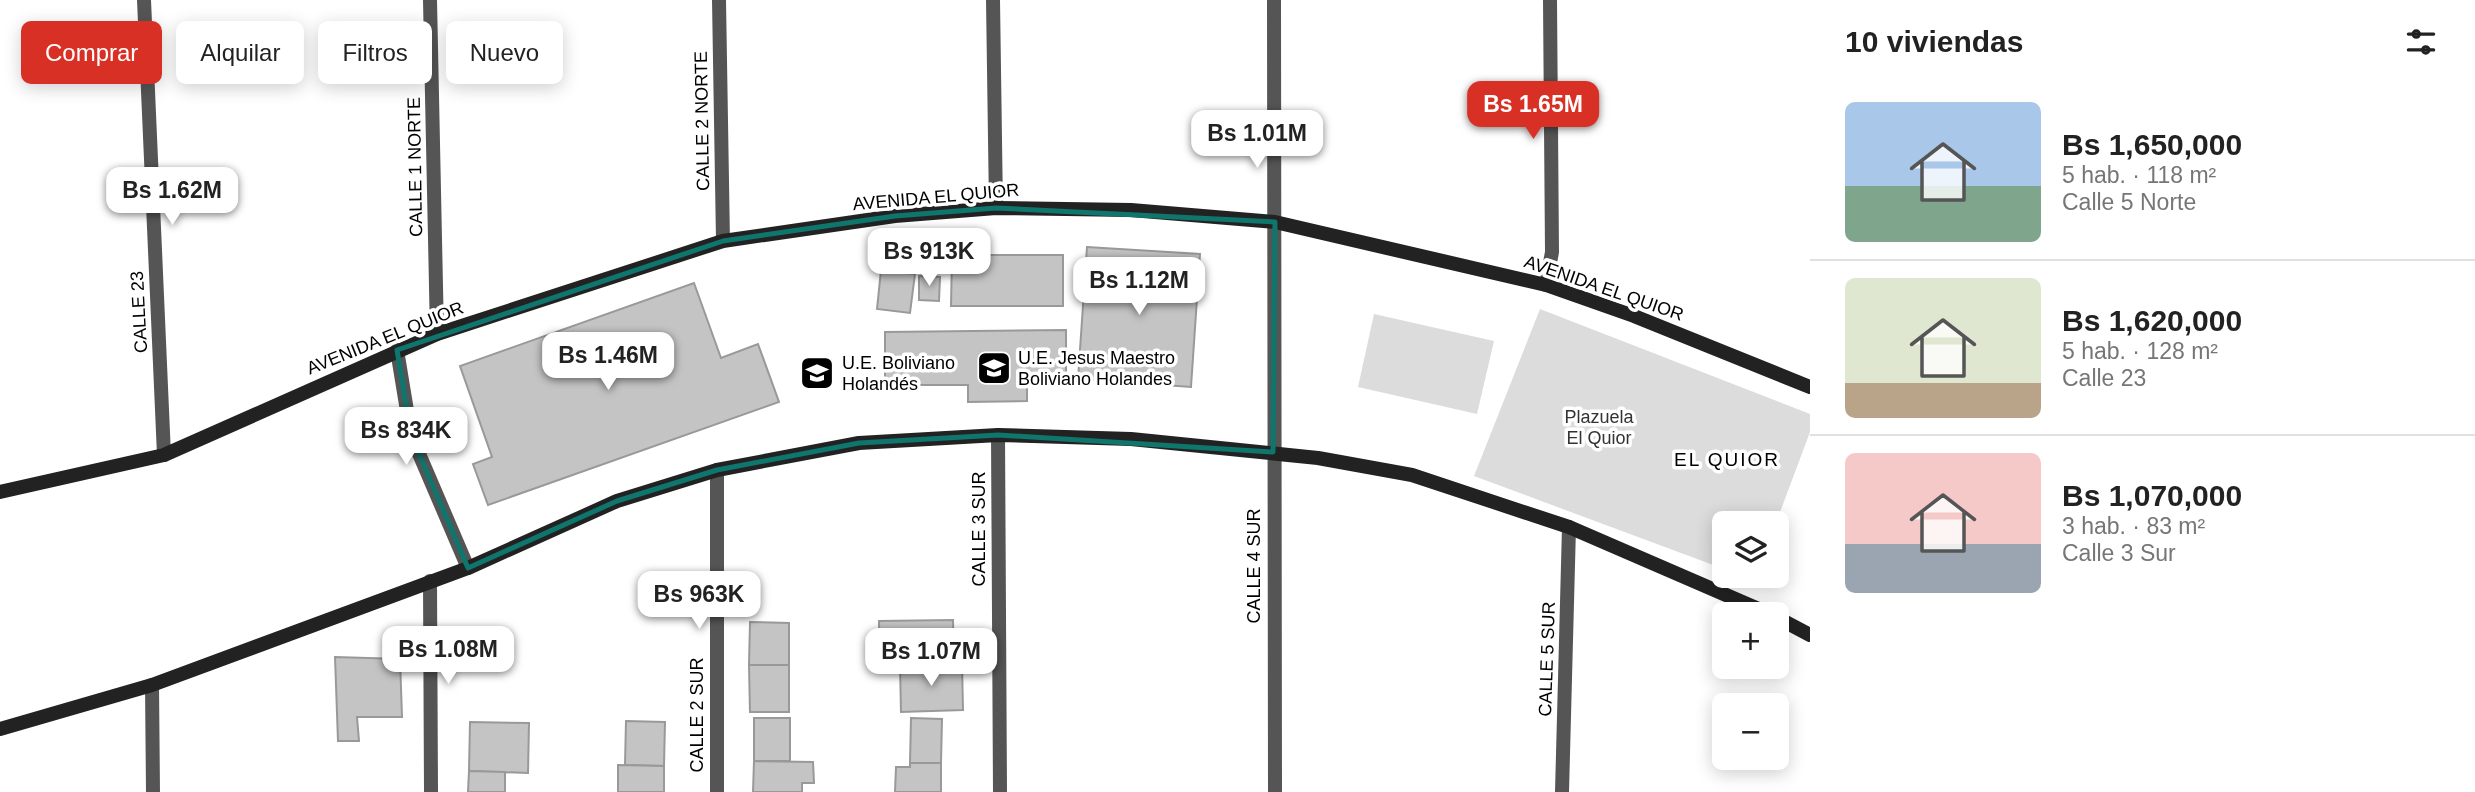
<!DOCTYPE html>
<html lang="es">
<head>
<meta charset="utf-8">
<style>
	body { margin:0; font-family:Helvetica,sans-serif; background:#f6f6f6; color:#222; height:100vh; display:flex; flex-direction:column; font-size:26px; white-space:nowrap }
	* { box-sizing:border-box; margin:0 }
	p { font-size:23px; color:#767676 }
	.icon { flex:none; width:38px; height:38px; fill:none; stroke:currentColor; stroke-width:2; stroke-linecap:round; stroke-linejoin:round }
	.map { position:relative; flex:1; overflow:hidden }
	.details { display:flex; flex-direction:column; background:#fff; width:665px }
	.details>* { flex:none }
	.hud { position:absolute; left:21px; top:21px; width:665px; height:63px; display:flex; gap:14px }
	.buttons { position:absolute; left:1712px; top:511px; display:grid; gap:14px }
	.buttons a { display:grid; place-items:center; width:77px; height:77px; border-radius:10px; background:#fff; box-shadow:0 4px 18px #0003; font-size:35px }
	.price { position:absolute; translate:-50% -60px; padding:0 16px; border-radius:14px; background:#fff; color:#222; font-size:23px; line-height:46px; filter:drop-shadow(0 2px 4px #0008) }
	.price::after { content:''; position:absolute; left:50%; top:42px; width:21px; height:16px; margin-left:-10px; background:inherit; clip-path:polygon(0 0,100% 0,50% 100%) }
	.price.on { background:#d93025; color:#fff }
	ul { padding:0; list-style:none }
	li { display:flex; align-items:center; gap:21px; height:175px; padding:0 35px }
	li+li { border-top:2px solid #e0e0e0 }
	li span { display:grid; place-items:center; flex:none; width:196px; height:140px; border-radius:10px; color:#555 }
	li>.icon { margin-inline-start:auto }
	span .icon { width:84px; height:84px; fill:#fffc; stroke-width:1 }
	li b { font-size:30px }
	h2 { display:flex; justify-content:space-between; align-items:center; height:84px; padding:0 35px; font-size:30px }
	.tag { padding:0 24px; border-radius:10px; background:#fff; box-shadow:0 4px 18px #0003; font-size:24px; line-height:63px }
	.tag.on { background:#d93025; color:#fff }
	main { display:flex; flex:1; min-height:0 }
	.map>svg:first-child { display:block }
	.green { fill:#dcdcdc }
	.building { fill:#c4c4c4; stroke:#999; stroke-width:2 }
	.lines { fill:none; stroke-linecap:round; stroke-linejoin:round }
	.street { stroke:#555; stroke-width:14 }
	.secondary { stroke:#222; stroke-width:14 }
	.marked { fill:none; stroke:#0f766e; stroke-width:5; stroke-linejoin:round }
	.labels { text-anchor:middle; stroke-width:7; stroke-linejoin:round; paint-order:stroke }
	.street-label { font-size:18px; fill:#000; stroke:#fff }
	.poi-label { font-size:18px; fill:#000; stroke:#fff; text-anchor:start }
	.park-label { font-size:18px; fill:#333; stroke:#fff }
	.neighbourhood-label { font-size:19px; letter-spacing:2px; fill:#000; stroke:#fff }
</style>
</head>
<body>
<main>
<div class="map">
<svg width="1810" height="792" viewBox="0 0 1810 792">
	<rect width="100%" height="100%" fill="#fff"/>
	<g class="green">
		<path d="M 1540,309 L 1810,414 L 1810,432 L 1776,523 L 1724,523 L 1724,569 L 1474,476 Z"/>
		<path d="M 1374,314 L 1494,341 L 1477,414 L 1358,387 Z"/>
	</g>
	<g class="building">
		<path d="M 1087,247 L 1200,254 L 1191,387 L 1078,379 Z"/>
		<path d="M 952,255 L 1063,255 L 1063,306 L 951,306 Z"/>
		<path d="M 881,270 L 915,274 L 910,313 L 877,309 Z"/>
		<path d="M 919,276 L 940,277 L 939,301 L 919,300 Z"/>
		<path d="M 694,283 L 721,358 L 758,344 L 779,402 L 488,505 L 473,464 L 492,457 L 460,366 Z"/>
		<path d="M 1066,330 L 1066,383 L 1027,384 L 1027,401 L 968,402 L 968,385 L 885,385 L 885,332 Z"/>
		<path d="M 953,620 L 954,664 L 880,666 L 879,621 Z"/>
		<path d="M 750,622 L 789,623 L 789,665 L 749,665 Z"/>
		<path d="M 335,657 L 400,659 L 402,717 L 357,717 L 359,741 L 338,741 Z"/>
		<path d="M 962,664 L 963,710 L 901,712 L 900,665 Z"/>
		<path d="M 749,665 L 789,665 L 789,712 L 750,712 Z"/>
		<rect x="754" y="718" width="36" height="43"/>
		<path d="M 911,718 L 942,719 L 941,763 L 910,763 Z"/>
		<path d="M 626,721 L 665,722 L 664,766 L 625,765 Z"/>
		<path d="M 470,722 L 529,723 L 528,773 L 469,771 Z"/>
		<path d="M 754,761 L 813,762 L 814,783 L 802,783 L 802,792 L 753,792 Z"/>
		<path d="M 910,763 L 941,763 L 941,792 L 895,792 L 896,767 L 910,767 Z"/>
		<path d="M 618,765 L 664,766 L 664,792 L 618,792 Z"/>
		<path d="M 469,771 L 505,772 L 505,792 L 468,792 Z"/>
	</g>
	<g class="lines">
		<g class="street">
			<path d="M 144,0 L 164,455"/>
			<path d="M 430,0 L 437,334"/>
			<path d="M 719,0 L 723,241"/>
			<path d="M 993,0 L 996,208"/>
			<path d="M 1274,0 L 1275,792"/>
			<path d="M 1546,285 L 1552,252 L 1550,0"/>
			<path d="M 397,350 L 411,435 L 468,568"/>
			<path d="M 998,435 L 1000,792"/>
			<path d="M 430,581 L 431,792"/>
			<path d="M 152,685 L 153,792"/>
			<path d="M 717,792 L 717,470"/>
			<path d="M 1562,792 L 1569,527"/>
		</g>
		<g class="secondary">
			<path d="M 0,492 L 164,455 L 437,334 L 723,241 L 895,216 L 996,208 L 1131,210 L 1275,222 L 1546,285 L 1634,316 L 1810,387"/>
			<path d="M 1776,617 L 1810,635"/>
			<path d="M 0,729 L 152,685 L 468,568 L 617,501 L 717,470 L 859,443 L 998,435 L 1131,439 L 1318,458 L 1412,475 L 1569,527 L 1770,614"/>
		</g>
	</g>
	<path class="marked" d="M 996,208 L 1275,222 L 1273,452 L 998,435 L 859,443 L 717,470 L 617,501 L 468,568 L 411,435 L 397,350 L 723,241 L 895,216 Z"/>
	<defs>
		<g id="school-square" transform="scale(1.75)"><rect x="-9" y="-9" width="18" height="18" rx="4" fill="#000" stroke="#fff"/><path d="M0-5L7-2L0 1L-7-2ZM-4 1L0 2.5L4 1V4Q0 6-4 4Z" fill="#fff"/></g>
	</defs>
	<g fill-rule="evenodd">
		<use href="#school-square" x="994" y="368"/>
		<use href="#school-square" x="817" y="373"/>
	</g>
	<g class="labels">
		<g class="street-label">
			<text transform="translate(702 121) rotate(-91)" y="6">CALLE 2 NORTE</text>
			<text transform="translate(415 167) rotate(-91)" y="6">CALLE 1 NORTE</text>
			<text transform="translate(936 197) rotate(-5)" y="6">AVENIDA EL QUIOR</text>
			<text transform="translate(1604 288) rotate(19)" y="6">AVENIDA EL QUIOR</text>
			<text transform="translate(139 312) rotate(-93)" y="6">CALLE 23</text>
			<text transform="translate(385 338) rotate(-22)" y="6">AVENIDA EL QUIOR</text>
			<text transform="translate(979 529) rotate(-90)" y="6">CALLE 3 SUR</text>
			<text transform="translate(1254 566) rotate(-90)" y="6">CALLE 4 SUR</text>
			<text transform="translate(1547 659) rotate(-88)" y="6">CALLE 5 SUR</text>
			<text transform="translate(697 715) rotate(-90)" y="6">CALLE 2 SUR</text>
		</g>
		<g class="poi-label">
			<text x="1018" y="364">U.E. Jesus Maestro<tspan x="1018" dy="21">Boliviano Holandes</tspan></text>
			<text x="842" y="369">U.E. Boliviano<tspan x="842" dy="21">Holandés</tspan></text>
		</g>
		<g class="park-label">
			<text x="1599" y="423">Plazuela<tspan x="1599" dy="21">El Quior</tspan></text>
		</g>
		<g class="neighbourhood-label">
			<text x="1727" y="466">EL QUIOR</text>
		</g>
	</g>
</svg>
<div class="buttons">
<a><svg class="icon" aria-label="layers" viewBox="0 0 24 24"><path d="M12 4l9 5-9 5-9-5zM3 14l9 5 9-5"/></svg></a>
<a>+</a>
<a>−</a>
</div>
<b class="price on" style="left:1533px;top:141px">Bs 1.65M</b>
<b class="price" style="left:1257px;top:170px">Bs 1.01M</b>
<b class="price" style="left:172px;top:227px">Bs 1.62M</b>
<b class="price" style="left:929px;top:288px">Bs 913K</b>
<b class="price" style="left:1139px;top:317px">Bs 1.12M</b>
<b class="price" style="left:608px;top:392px">Bs 1.46M</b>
<b class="price" style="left:406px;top:467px">Bs 834K</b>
<b class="price" style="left:699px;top:631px">Bs 963K</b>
<b class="price" style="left:448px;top:686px">Bs 1.08M</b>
<b class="price" style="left:931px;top:688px">Bs 1.07M</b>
<div class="hud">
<a class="tag on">Comprar</a>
<a class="tag">Alquilar</a>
<a class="tag">Filtros</a>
<a class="tag">Nuevo</a>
</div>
</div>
<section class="details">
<h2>10 viviendas<svg class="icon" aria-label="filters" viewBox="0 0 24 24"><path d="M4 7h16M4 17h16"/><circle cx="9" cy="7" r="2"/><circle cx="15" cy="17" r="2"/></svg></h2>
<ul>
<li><span style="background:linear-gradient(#a9c7e8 60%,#7fa58c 0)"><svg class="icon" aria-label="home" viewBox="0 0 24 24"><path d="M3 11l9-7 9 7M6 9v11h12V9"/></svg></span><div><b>Bs 1,650,000</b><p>5 hab. · 118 m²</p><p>Calle 5 Norte</p></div></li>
<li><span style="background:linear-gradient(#dfe7d0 75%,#b9a48a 0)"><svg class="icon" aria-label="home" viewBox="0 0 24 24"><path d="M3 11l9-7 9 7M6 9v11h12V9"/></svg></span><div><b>Bs 1,620,000</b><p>5 hab. · 128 m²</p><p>Calle 23</p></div></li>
<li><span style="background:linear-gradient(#f6c9c9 65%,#9aa5b1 0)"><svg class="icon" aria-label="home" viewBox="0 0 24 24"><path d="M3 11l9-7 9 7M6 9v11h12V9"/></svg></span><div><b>Bs 1,070,000</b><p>3 hab. · 83 m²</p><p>Calle 3 Sur</p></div></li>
</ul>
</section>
</main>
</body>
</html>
